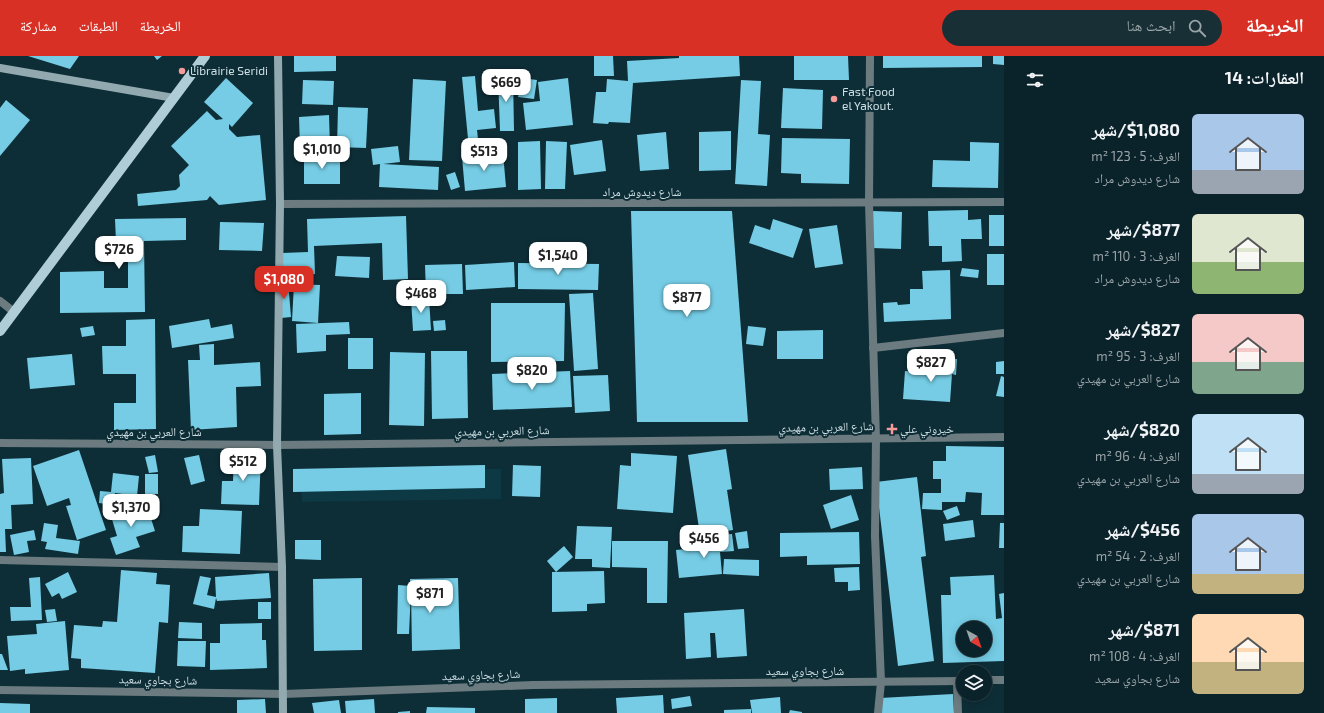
<!DOCTYPE html>
<html lang="ar">
<head>
<meta charset="utf-8">
<style>
	body { margin:0; font-family:"Exo 2","Noto Naskh Arabic",sans-serif; background:#182f35; color:#f1f3f6; direction:rtl; height:100vh; display:flex; flex-direction:column; font-size:15px; white-space:nowrap }
	* { box-sizing:border-box; margin:0 }
	p { font-size:13px; color:#99a4a8 }
	.icon { flex:none; width:22px; height:22px; fill:none; stroke:currentColor; stroke-width:2; stroke-linecap:round; stroke-linejoin:round }
	.map { position:relative; flex:1; overflow:hidden; direction:ltr }
	.sheet { display:flex; flex-direction:column; background:#0a2229; width:320px }
	.sheet>* { flex:none }
	.needle { width:26px; rotate:140deg }
	.buttons { position:absolute; left:956px; top:565px; display:grid; gap:8px }
	.buttons a { display:grid; place-items:center; width:36px; height:36px; border-radius:50%; background:#0a2229; box-shadow:0 2px 10px #0003,0 0 0 1px #2a3f46; font-size:20px }
	.price { position:absolute; translate:-50% -34px; padding:0 9px; border-radius:8px; background:#fff; color:#222; font-size:13px; line-height:26px; filter:drop-shadow(0 1px 2px #0008) }
	.price::after { content:''; position:absolute; left:50%; top:24px; width:12px; height:9px; margin-left:-6px; background:inherit; clip-path:polygon(0 0,100% 0,50% 100%) }
	.price.active { background:#d93025; color:#fff }
	ul { padding:0; list-style:none }
	li { display:flex; align-items:center; gap:12px; height:100px; padding:0 20px }
	li span { display:grid; place-items:center; flex:none; width:112px; height:80px; border-radius:6px; color:#555 }
	li>.icon { margin-inline-start:auto }
	span .icon { width:48px; height:48px; fill:#fffc; stroke-width:1 }
	li b { font-size:17px }
	h2 { display:flex; justify-content:space-between; align-items:center; height:48px; padding:0 20px; font-size:17px }
	header { display:flex; align-items:center; gap:24px; box-sizing:border-box; height:56px; padding:0 20px; background:#d93025; color:#fff }
	header strong { font-size:19px }
	nav { display:flex; gap:22px; margin-inline-start:auto; font-size:14px }
	.search { width:280px; height:36px; background:#182f35; display:flex; align-items:center; gap:10px; box-sizing:border-box; padding:0 14px; border-radius:22px; color:#99a4a8; font-size:15px }
	main { display:flex; flex:1; min-height:0 }
	.map>svg:first-child { display:block }
	.built { fill:#0c3943 }
	.building { fill:#75cce4; fill-rule:evenodd }
	.lines { fill:none; stroke-linecap:round; stroke-linejoin:round }
	.street { stroke:#6c7b7f; stroke-width:8 }
	.secondary { stroke:#92a9b0; stroke-width:8 }
	.primary { stroke:#afcdd6; stroke-width:10 }
	.poi-dot { fill:#f59b99; stroke:#0e2e37; stroke-width:1.5 }
	.labels { text-anchor:middle; stroke-width:4; stroke-linejoin:round; paint-order:stroke }
	.poi-label { font-size:12px; fill:#cedfe4; stroke:#0e2e37; text-anchor:start }
	.street-label { font-size:12px; fill:#cedfe4; stroke:#0e2e37 }
</style>
</head>
<body>
<header>
<strong>الخريطة</strong>
<div class="search"><svg class="icon" aria-label="search" viewBox="0 0 24 24"><circle cx="10" cy="10" r="6"/><path d="M15 15l6 6"/></svg>ابحث هنا</div>
<nav><a>الخريطة</a><a>الطبقات</a><a>مشاركة</a></nav>
</header>
<main>
<section class="sheet">
<h2>العقارات: 14<svg class="icon" aria-label="filters" viewBox="0 0 24 24"><path d="M4 7h16M4 17h16"/><circle cx="9" cy="7" r="2"/><circle cx="15" cy="17" r="2"/></svg></h2>
<ul>
<li><span style="background:linear-gradient(#a9c7e8 70%,#9aa5b1 0)"><svg class="icon" aria-label="home" viewBox="0 0 24 24"><path d="M3 11l9-7 9 7M6 9v11h12V9"/></svg></span><div><b>$1,080/شهر</b><p>الغرف: 5 · 123 m²</p><p>شارع ديدوش مراد</p></div></li>
<li><span style="background:linear-gradient(#dfe7d0 60%,#8fb573 0)"><svg class="icon" aria-label="home" viewBox="0 0 24 24"><path d="M3 11l9-7 9 7M6 9v11h12V9"/></svg></span><div><b>$877/شهر</b><p>الغرف: 3 · 110 m²</p><p>شارع ديدوش مراد</p></div></li>
<li><span style="background:linear-gradient(#f6c9c9 60%,#7fa58c 0)"><svg class="icon" aria-label="home" viewBox="0 0 24 24"><path d="M3 11l9-7 9 7M6 9v11h12V9"/></svg></span><div><b>$827/شهر</b><p>الغرف: 3 · 95 m²</p><p>شارع العربي بن مهيدي</p></div></li>
<li><span style="background:linear-gradient(#bfe0f5 75%,#9aa5b1 0)"><svg class="icon" aria-label="home" viewBox="0 0 24 24"><path d="M3 11l9-7 9 7M6 9v11h12V9"/></svg></span><div><b>$820/شهر</b><p>الغرف: 4 · 96 m²</p><p>شارع العربي بن مهيدي</p></div></li>
<li><span style="background:linear-gradient(#a9c7e8 75%,#c2b280 0)"><svg class="icon" aria-label="home" viewBox="0 0 24 24"><path d="M3 11l9-7 9 7M6 9v11h12V9"/></svg></span><div><b>$456/شهر</b><p>الغرف: 2 · 54 m²</p><p>شارع العربي بن مهيدي</p></div></li>
<li><span style="background:linear-gradient(#ffd9b3 60%,#c2b280 0)"><svg class="icon" aria-label="home" viewBox="0 0 24 24"><path d="M3 11l9-7 9 7M6 9v11h12V9"/></svg></span><div><b>$871/شهر</b><p>الغرف: 4 · 108 m²</p><p>شارع بجاوي سعيد</p></div></li>
</ul>
</section>
<div class="map">
<svg width="1004" height="657" viewBox="0 0 1004 657">
	<rect width="100%" height="100%" fill="#0e2e37"/>
	<path class="built" d="M 301,413 L 501,413 L 501,443 L 302,446 Z"/>
	<g class="building">
		<path d="M 28,0 L 79,0 L 70,13 Z"/>
		<path d="M 154,0 L 162,0 L 157,4 Z"/>
		<path d="M 294,0 L 336,0 L 336,15 L 294,16 Z"/>
		<path d="M 594,0 L 613,0 L 614,20 L 594,20 Z"/>
		<path d="M 679,0 L 739,0 L 740,20 L 633,27 L 630,67 L 609,66 L 608,68 L 593,67 L 596,36 L 606,36 L 607,23 L 628,25 L 627,5 L 679,2 Z"/>
		<path d="M 794,0 L 848,0 L 849,24 L 794,24 Z"/>
		<path d="M 883,0 L 982,0 L 982,11 L 883,12 Z"/>
		<path d="M 993,0 L 1004,0 L 1004,9 L 993,8 Z"/>
		<path d="M 475,20 L 478,55 L 494,53 L 496,72 L 477,74 L 479,92 L 469,93 L 462,21 Z"/>
		<path d="M 498,20 L 513,20 L 514,75 L 500,75 Z"/>
		<path d="M 226,22 L 253,47 L 232,71 L 229,68 L 229,73 L 237,81 L 260,79 L 266,144 L 219,149 L 210,140 L 207,144 L 138,150 L 137,138 L 176,134 L 180,130 L 179,119 L 189,109 L 171,90 L 207,55 L 216,64 L 223,63 L 204,46 Z"/>
		<path d="M 521,22 L 537,24 L 534,43 L 518,41 Z"/>
		<path d="M 568,22 L 573,69 L 526,74 L 523,47 L 540,45 L 538,26 Z"/>
		<path d="M 413,23 L 446,25 L 442,105 L 409,104 Z"/>
		<path d="M 303,24 L 334,25 L 333,49 L 302,48 Z"/>
		<path d="M 741,24 L 761,25 L 758,78 L 770,79 L 767,130 L 735,128 Z"/>
		<path d="M 783,32 L 823,34 L 822,73 L 781,72 Z"/>
		<path d="M 6,44 L 30,64 L 0,100 L 0,52 Z"/>
		<path d="M 338,51 L 368,52 L 366,92 L 337,91 Z"/>
		<path d="M 329,59 L 330,92 L 300,93 L 299,61 Z"/>
		<path d="M 731,75 L 731,114 L 699,115 L 699,76 Z"/>
		<path d="M 666,76 L 669,113 L 640,115 L 637,79 Z"/>
		<path d="M 782,82 L 850,83 L 849,128 L 801,127 L 801,118 L 781,117 Z"/>
		<path d="M 602,84 L 606,115 L 574,119 L 570,89 Z"/>
		<path d="M 540,85 L 541,133 L 518,134 L 518,86 Z"/>
		<path d="M 546,85 L 567,86 L 565,133 L 545,133 Z"/>
		<path d="M 970,86 L 999,87 L 998,132 L 932,131 L 933,104 L 970,105 Z"/>
		<path d="M 398,90 L 400,106 L 383,108 L 439,111 L 438,134 L 379,131 L 380,108 L 373,109 L 371,93 Z"/>
		<path d="M 503,97 L 506,131 L 465,135 L 462,101 Z"/>
		<rect x="304" y="99" width="36" height="29"/>
		<path d="M 455,116 L 460,131 L 451,134 L 446,119 Z"/>
		<path d="M 968,154 L 968,164 L 981,163 L 982,183 L 961,183 L 962,205 L 942,206 L 942,190 L 929,190 L 928,155 Z"/>
		<path d="M 631,155 L 732,155 L 748,366 L 637,366 Z"/>
		<path d="M 873,155 L 902,156 L 901,193 L 872,192 Z"/>
		<rect x="989" y="159" width="15" height="31"/>
		<path d="M 406,160 L 408,223 L 383,224 L 382,187 L 314,190 L 315,218 L 283,220 L 282,197 L 308,196 L 307,163 Z"/>
		<path d="M 186,162 L 186,184 L 144,185 L 145,256 L 60,257 L 60,216 L 104,215 L 104,232 L 128,232 L 128,185 L 116,186 L 115,163 Z"/>
		<path d="M 773,163 L 803,173 L 793,202 L 749,187 L 755,169 L 770,174 Z"/>
		<path d="M 220,166 L 264,167 L 262,195 L 219,194 Z"/>
		<path d="M 837,169 L 843,208 L 815,212 L 809,173 Z"/>
		<rect x="987" y="198" width="17" height="31"/>
		<path d="M 337,200 L 370,201 L 369,222 L 335,220 Z"/>
		<path d="M 514,206 L 515,231 L 466,234 L 465,209 Z"/>
		<path d="M 518,207 L 599,208 L 598,234 L 518,233 Z"/>
		<path d="M 462,208 L 463,238 L 426,238 L 425,209 Z"/>
		<path d="M 962,212 L 979,214 L 978,222 L 960,220 Z"/>
		<path d="M 950,214 L 951,263 L 884,266 L 883,247 L 897,246 L 898,249 L 910,248 L 910,233 L 923,233 L 922,215 Z"/>
		<path d="M 288,225 L 291,261 L 281,262 L 278,226 Z"/>
		<path d="M 294,228 L 320,229 L 318,267 L 292,265 Z"/>
		<path d="M 593,237 L 598,313 L 574,315 L 569,238 Z"/>
		<path d="M 429,242 L 431,274 L 413,275 L 411,243 Z"/>
		<path d="M 491,247 L 565,247 L 564,305 L 491,306 Z"/>
		<path d="M 155,263 L 156,373 L 114,374 L 114,347 L 136,347 L 136,318 L 103,318 L 102,290 L 126,290 L 126,264 Z"/>
		<path d="M 209,263 L 211,272 L 232,268 L 234,282 L 172,292 L 169,270 Z"/>
		<path d="M 445,264 L 446,274 L 434,275 L 433,265 Z"/>
		<path d="M 349,266 L 350,278 L 326,279 L 326,295 L 297,297 L 296,268 Z"/>
		<path d="M 93,270 L 95,279 L 82,281 L 80,272 Z"/>
		<path d="M 748,270 L 766,272 L 763,290 L 746,288 Z"/>
		<path d="M 823,274 L 823,303 L 777,303 L 777,275 Z"/>
		<rect x="348" y="282" width="25" height="31"/>
		<path d="M 214,288 L 214,309 L 260,306 L 261,330 L 236,331 L 237,371 L 191,374 L 188,304 L 200,304 L 199,289 Z"/>
		<path d="M 431,295 L 467,295 L 468,362 L 432,363 Z"/>
		<path d="M 390,296 L 425,297 L 424,370 L 389,369 Z"/>
		<path d="M 72,298 L 75,329 L 30,333 L 27,302 Z"/>
		<path d="M 927,299 L 927,312 L 911,312 L 910,300 Z"/>
		<path d="M 936,302 L 957,303 L 956,319 L 952,318 L 950,346 L 903,343 L 905,315 L 935,317 Z"/>
		<path d="M 1004,305 L 1004,318 L 996,318 L 996,306 Z"/>
		<path d="M 570,315 L 572,351 L 493,354 L 492,318 Z"/>
		<path d="M 608,319 L 610,355 L 575,357 L 573,320 Z"/>
		<path d="M 1001,320 L 1004,321 L 1004,341 L 996,340 Z"/>
		<path d="M 361,337 L 361,378 L 324,379 L 324,338 Z"/>
		<path d="M 946,390 L 1004,391 L 1004,459 L 981,459 L 982,437 L 966,436 L 965,446 L 942,446 L 942,454 L 922,453 L 923,437 L 941,437 L 941,423 L 933,423 L 933,405 L 946,405 Z"/>
		<path d="M 726,393 L 732,433 L 727,434 L 733,474 L 700,479 L 688,399 Z"/>
		<path d="M 79,394 L 106,474 L 77,484 L 66,450 L 71,449 L 69,442 L 47,450 L 33,410 Z"/>
		<path d="M 631,397 L 677,400 L 673,457 L 617,453 L 620,409 L 631,410 Z"/>
		<path d="M 234,398 L 261,399 L 259,449 L 221,448 L 222,425 L 233,425 Z"/>
		<path d="M 155,399 L 158,416 L 149,417 L 145,401 Z"/>
		<path d="M 199,399 L 205,425 L 191,429 L 184,402 Z"/>
		<path d="M 31,402 L 33,448 L 11,449 L 12,473 L 5,473 L 6,496 L 0,496 L 0,438 L 4,437 L 2,403 Z"/>
		<path d="M 485,409 L 485,432 L 293,436 L 293,413 Z"/>
		<path d="M 513,409 L 541,410 L 540,441 L 512,440 Z"/>
		<path d="M 862,411 L 863,433 L 830,434 L 829,413 Z"/>
		<path d="M 113,417 L 139,420 L 137,440 L 115,437 L 114,449 L 99,447 L 100,435 L 111,436 Z"/>
		<rect x="145" y="418" width="13" height="20"/>
		<path d="M 917,421 L 926,500 L 921,501 L 934,605 L 898,610 L 876,426 Z"/>
		<path d="M 851,439 L 859,464 L 831,473 L 823,449 Z"/>
		<path d="M 146,447 L 155,475 L 136,481 L 140,491 L 116,499 L 110,482 L 117,480 L 111,460 Z"/>
		<path d="M 957,450 L 960,459 L 947,464 L 943,455 Z"/>
		<path d="M 200,453 L 242,455 L 240,498 L 182,496 L 183,470 L 199,470 Z"/>
		<path d="M 973,464 L 975,481 L 945,485 L 943,468 Z"/>
		<path d="M 44,467 L 58,469 L 56,482 L 80,485 L 78,498 L 45,493 L 47,486 L 41,485 Z"/>
		<path d="M 1000,467 L 1004,467 L 1004,492 L 999,492 Z"/>
		<path d="M 577,470 L 612,471 L 610,512 L 592,511 L 592,503 L 575,503 Z"/>
		<path d="M 34,474 L 36,484 L 27,485 L 29,496 L 14,499 L 10,479 Z"/>
		<path d="M 747,475 L 749,492 L 738,493 L 735,477 Z"/>
		<path d="M 859,476 L 860,508 L 807,509 L 807,500 L 780,501 L 780,477 Z"/>
		<path d="M 732,478 L 734,495 L 720,496 L 722,518 L 679,522 L 676,494 L 717,490 L 716,479 Z"/>
		<path d="M 295,484 L 321,484 L 321,504 L 295,503 Z"/>
		<path d="M 612,485 L 668,485 L 667,547 L 647,547 L 647,512 L 612,511 Z"/>
		<path d="M 564,490 L 573,501 L 556,516 L 547,505 Z"/>
		<path d="M 724,503 L 759,504 L 759,520 L 723,518 Z"/>
		<path d="M 859,511 L 860,534 L 848,535 L 848,526 L 835,526 L 834,512 Z"/>
		<path d="M 121,514 L 157,517 L 156,528 L 170,529 L 168,567 L 159,566 L 155,617 L 81,612 L 81,603 L 71,602 L 74,569 L 102,571 L 103,565 L 117,566 Z"/>
		<path d="M 604,515 L 605,547 L 587,548 L 587,555 L 552,556 L 552,516 Z"/>
		<path d="M 68,516 L 77,536 L 62,543 L 59,537 L 52,541 L 45,528 Z"/>
		<path d="M 269,517 L 271,542 L 217,545 L 216,542 L 214,553 L 193,548 L 200,520 L 211,522 L 207,539 L 216,541 L 215,521 Z"/>
		<path d="M 994,519 L 996,563 L 1002,562 L 999,538 L 1004,537 L 1004,605 L 943,607 L 941,539 L 951,539 L 950,521 ZM 963,572 L 985,572 L 985,594 L 963,594 Z"/>
		<path d="M 40,521 L 42,564 L 11,565 L 10,551 L 31,551 L 29,522 Z"/>
		<path d="M 362,522 L 362,594 L 314,595 L 313,523 Z"/>
		<path d="M 458,522 L 460,593 L 412,595 L 411,534 L 409,578 L 397,578 L 398,529 L 410,530 L 410,523 Z"/>
		<rect x="258" y="546" width="13" height="17"/>
		<path d="M 55,553 L 57,565 L 47,566 L 45,554 Z"/>
		<path d="M 744,553 L 747,600 L 717,602 L 715,577 L 710,577 L 711,601 L 686,603 L 684,557 Z"/>
		<path d="M 65,565 L 69,614 L 25,618 L 25,613 L 10,615 L 7,580 L 37,578 L 36,568 Z"/>
		<path d="M 179,566 L 202,567 L 202,583 L 178,582 Z"/>
		<path d="M 262,567 L 262,584 L 266,584 L 267,612 L 210,614 L 210,587 L 220,587 L 220,568 Z"/>
		<path d="M 178,585 L 206,585 L 205,611 L 177,610 Z"/>
		<path d="M 0,598 L 2,598 L 8,614 L 0,614 Z"/>
		<path d="M 953,638 L 954,657 L 881,657 L 880,642 Z"/>
		<path d="M 663,639 L 664,657 L 617,657 L 616,642 Z"/>
		<path d="M 690,640 L 692,650 L 672,653 L 671,643 Z"/>
		<path d="M 780,641 L 781,657 L 752,657 L 750,644 Z"/>
		<path d="M 557,642 L 557,657 L 525,657 L 525,643 Z"/>
		<path d="M 265,643 L 266,657 L 237,657 L 237,644 Z"/>
		<path d="M 374,643 L 375,657 L 346,657 L 345,645 Z"/>
		<path d="M 339,644 L 341,657 L 314,657 L 312,647 Z"/>
		<path d="M 0,647 L 30,648 L 30,657 L 0,657 Z"/>
		<path d="M 427,651 L 475,652 L 475,657 L 426,657 Z"/>
		<path d="M 751,653 L 751,657 L 724,657 L 724,654 Z"/>
		<path d="M 790,654 L 802,656 L 802,657 L 789,657 Z"/>
		<path d="M 410,655 L 410,657 L 398,657 L 398,656 Z"/>
	</g>
	<g class="lines">
		<g class="street">
			<path d="M 870,0 L 869,147 L 876,383 L 875,480 L 881,626 L 878,657"/>
			<path d="M 280,148 L 1004,146"/>
			<path d="M 0,245 L 14,256"/>
			<path d="M 873,292 L 1004,277"/>
			<path d="M 0,387 L 277,389 L 1004,381"/>
			<path d="M 0,504 L 282,511"/>
			<path d="M 985,624 L 1004,624"/>
			<path d="M 957,625 L 958,657"/>
			<path d="M 0,634 L 283,638 L 533,629 L 963,625"/>
		</g>
		<g class="secondary">
			<path d="M 278,0 L 280,148 L 277,389 L 282,511 L 283,657"/>
			<path d="M 0,12 L 174,42"/>
		</g>
		<path class="primary" d="M 0,275 L 205,0"/>
	</g>
	<g class="poi-dot">
		<circle cx="182" cy="15" r="4"/>
		<circle cx="834" cy="43" r="4"/>
		<path d="M890 367h4v4h4v4h-4v4h-4v-4h-4v-4h4z"/>
	</g>
	<g class="labels">
		<g class="poi-label">
			<text x="190" y="19">Librairie Seridi</text>
			<text x="842" y="40">Fast Food<tspan x="842" dy="14">el Yakout.</tspan></text>
			<text x="900" y="377">خيروني علي</text>
		</g>
		<g class="street-label">
			<text x="642" y="140">شارع ديدوش مراد</text>
			<text transform="translate(826 371) rotate(-1)" y="4">شارع العربي بن مهيدي</text>
			<text transform="translate(502 375) rotate(-1)" y="4">شارع العربي بن مهيدي</text>
			<text x="154" y="380">شارع العربي بن مهيدي</text>
			<text x="805" y="619">شارع بجاوي سعيد</text>
			<text transform="translate(481 619) rotate(-2)" y="4">شارع بجاوي سعيد</text>
			<text transform="translate(158 624) rotate(1)" y="4">شارع بجاوي سعيد</text>
		</g>
	</g>
</svg>
<div class="buttons">
<a><svg class="needle" viewBox="-14 -14 28 28"><path d="M0-13l5 13h-10z" fill="#e53935"/><path d="M0 13l5-13h-10z" fill="#99a4a8"/></svg></a>
<a><svg class="icon" aria-label="layers" viewBox="0 0 24 24"><path d="M12 4l9 5-9 5-9-5zM3 14l9 5 9-5"/></svg></a>
</div>
<b class="price" style="left:506px;top:47px">$669</b>
<b class="price" style="left:322px;top:114px">$1,010</b>
<b class="price" style="left:484px;top:116px">$513</b>
<b class="price" style="left:119px;top:214px">$726</b>
<b class="price" style="left:558px;top:220px">$1,540</b>
<b class="price active" style="left:284px;top:244px">$1,080</b>
<b class="price" style="left:421px;top:258px">$468</b>
<b class="price" style="left:687px;top:262px">$877</b>
<b class="price" style="left:931px;top:327px">$827</b>
<b class="price" style="left:532px;top:335px">$820</b>
<b class="price" style="left:243px;top:426px">$512</b>
<b class="price" style="left:131px;top:472px">$1,370</b>
<b class="price" style="left:704px;top:503px">$456</b>
<b class="price" style="left:430px;top:558px">$871</b>
</div>
</main>
</body>
</html>
